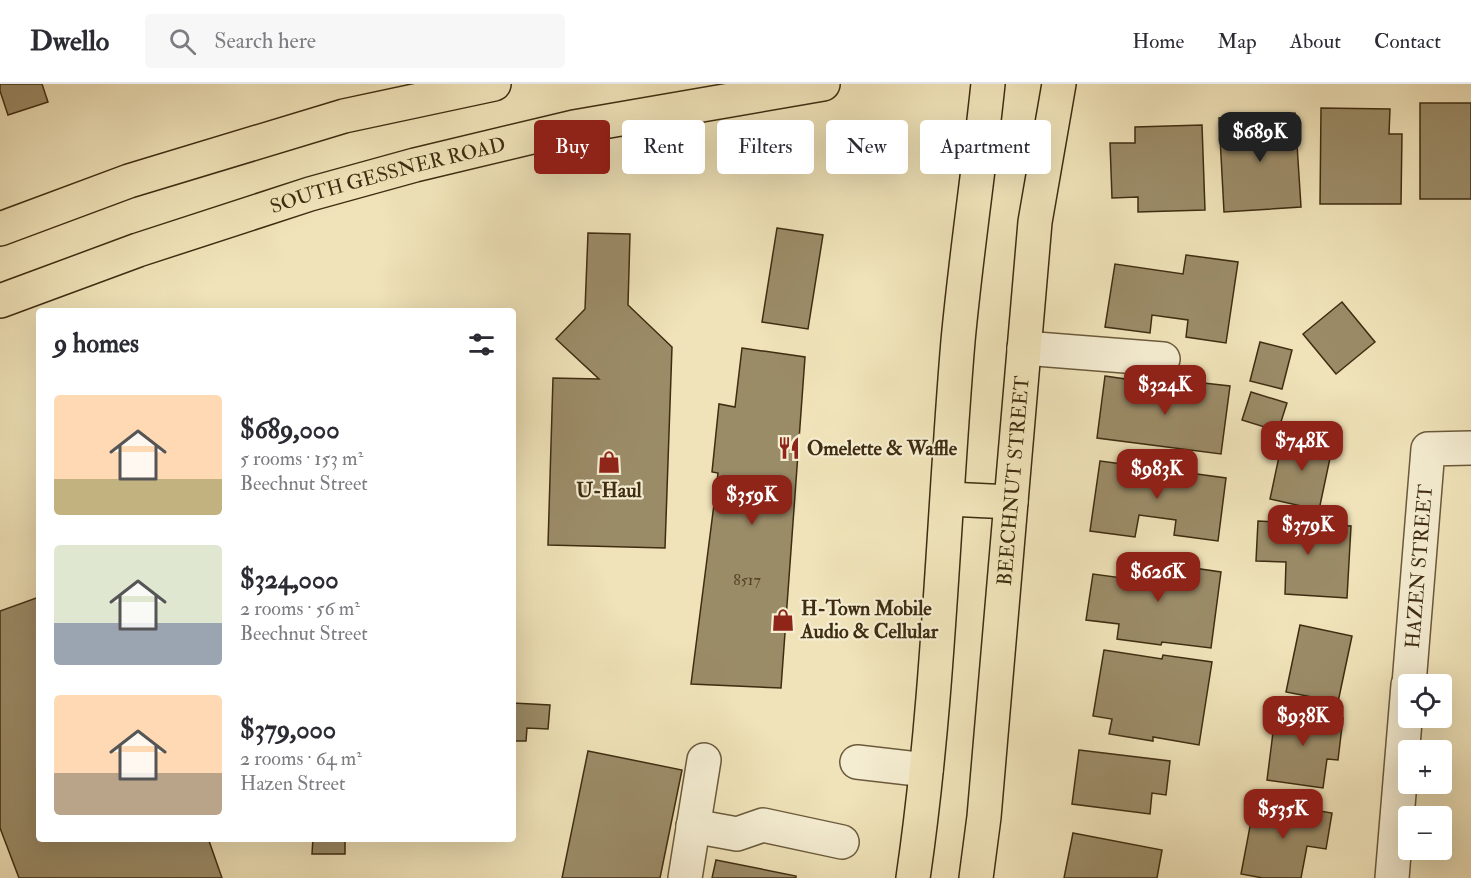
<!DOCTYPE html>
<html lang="en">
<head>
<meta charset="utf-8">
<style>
	body { margin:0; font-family:"IM FELL Double Pica",serif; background:#f7f7f7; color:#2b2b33; height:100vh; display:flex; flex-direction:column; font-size:22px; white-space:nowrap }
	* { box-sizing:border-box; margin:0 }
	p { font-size:20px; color:#7c7c81 }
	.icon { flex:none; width:33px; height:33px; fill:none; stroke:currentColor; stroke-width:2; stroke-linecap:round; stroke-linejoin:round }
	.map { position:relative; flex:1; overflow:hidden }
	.sheet { position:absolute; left:36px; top:224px; width:480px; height:534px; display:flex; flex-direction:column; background:#fff; border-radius:6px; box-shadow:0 6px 24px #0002 }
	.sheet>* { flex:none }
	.hud { position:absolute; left:534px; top:36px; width:570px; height:54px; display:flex; gap:12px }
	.fabs { position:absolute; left:1398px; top:590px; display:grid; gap:12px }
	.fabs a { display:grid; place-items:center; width:54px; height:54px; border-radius:6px; background:#fff; box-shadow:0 6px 24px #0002; font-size:30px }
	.price { position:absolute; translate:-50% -51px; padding:0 14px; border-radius:12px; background:#8f2418; color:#fff; font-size:20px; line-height:39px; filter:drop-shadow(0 2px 3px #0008) }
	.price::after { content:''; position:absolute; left:50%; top:36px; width:18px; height:14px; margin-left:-9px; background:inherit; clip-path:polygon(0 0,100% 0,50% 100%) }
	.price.active { background:#222; color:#fff }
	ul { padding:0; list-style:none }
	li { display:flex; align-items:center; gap:18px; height:150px; padding:0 18px }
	li span { display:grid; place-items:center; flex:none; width:168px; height:120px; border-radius:6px; color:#555 }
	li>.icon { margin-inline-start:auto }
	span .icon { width:72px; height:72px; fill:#fffc; stroke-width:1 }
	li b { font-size:26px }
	h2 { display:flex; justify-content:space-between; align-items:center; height:72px; padding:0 18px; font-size:26px }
	.tag { padding:0 21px; border-radius:6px; background:#fff; box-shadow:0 6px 24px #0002; font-size:21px; line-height:54px }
	.tag.active { background:#8f2418; color:#fff }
	header { display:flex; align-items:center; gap:36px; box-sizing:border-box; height:84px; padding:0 30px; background:#fff; border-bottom:2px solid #e1e1e2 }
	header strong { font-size:28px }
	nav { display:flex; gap:33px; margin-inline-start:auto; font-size:21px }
	.search { width:420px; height:54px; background:#f7f7f7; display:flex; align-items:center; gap:15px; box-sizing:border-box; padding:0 21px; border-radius:6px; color:#7c7c81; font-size:22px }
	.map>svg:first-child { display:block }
	.building { fill:#9b8c68; stroke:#3f2d11; stroke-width:1.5 }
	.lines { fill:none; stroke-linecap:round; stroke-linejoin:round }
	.minor-casing { stroke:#6b5a3b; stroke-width:36 }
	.major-casing { stroke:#3f2d11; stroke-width:36 }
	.minor { stroke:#f5edd2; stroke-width:33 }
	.major { stroke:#f0e3b9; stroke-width:33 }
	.labels { text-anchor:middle; stroke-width:4.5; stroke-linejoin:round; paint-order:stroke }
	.number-label { font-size:16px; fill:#564527 }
	.street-label { font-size:20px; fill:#3f2d11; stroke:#f5edd2 }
	.poi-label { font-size:20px; font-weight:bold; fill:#3f2d11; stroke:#f5edd2; text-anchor:start }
</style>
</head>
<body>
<header>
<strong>Dwello</strong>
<div class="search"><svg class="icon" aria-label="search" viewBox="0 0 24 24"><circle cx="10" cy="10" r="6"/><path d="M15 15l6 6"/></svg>Search here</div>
<nav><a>Home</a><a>Map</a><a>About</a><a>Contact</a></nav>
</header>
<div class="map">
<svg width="1471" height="794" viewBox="0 0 1471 794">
	<rect width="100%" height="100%" fill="#f0e3b9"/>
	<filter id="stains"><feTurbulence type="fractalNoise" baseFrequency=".00333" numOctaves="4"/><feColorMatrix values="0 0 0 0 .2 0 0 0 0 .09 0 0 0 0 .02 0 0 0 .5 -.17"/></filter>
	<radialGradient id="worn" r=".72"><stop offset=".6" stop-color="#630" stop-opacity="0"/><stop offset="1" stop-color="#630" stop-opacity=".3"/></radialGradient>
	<g class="building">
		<path d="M 0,0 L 42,0 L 48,18 L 8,31 L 0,7 Z"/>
		<rect x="1420" y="19" width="51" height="96"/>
		<path d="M 1321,24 L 1390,25 L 1389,50 L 1402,50 L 1401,120 L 1320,120 Z"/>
		<path d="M 1295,29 L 1301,123 L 1224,128 L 1219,34 Z"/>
		<path d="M 1202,41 L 1205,126 L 1138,128 L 1138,113 L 1112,114 L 1110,59 L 1135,59 L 1135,43 Z"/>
		<path d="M 777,144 L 823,151 L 808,245 L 762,238 Z"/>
		<path d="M 588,149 L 630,150 L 628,221 L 672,263 L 665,464 L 548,461 L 553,294 L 599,295 L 556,255 L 585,225 Z"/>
		<path d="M 1186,171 L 1238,178 L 1226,259 L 1186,253 L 1188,236 L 1152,231 L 1150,249 L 1105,243 L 1115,180 L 1183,190 Z"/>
		<path d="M 1342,218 L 1375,258 L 1336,290 L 1303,250 Z"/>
		<path d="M 1260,258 L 1292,266 L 1282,305 L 1250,297 Z"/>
		<path d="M 742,264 L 805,273 L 781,604 L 691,600 L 718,389 L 712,388 L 719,320 L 735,323 Z"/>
		<path d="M 1105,292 L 1146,298 L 1145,313 L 1183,318 L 1186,297 L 1230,302 L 1221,370 L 1097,354 Z"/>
		<path d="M 1251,308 L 1287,319 L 1278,347 L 1242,336 Z"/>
		<path d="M 1284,349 L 1333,360 L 1319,426 L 1270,415 Z"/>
		<path d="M 1100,377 L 1226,394 L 1218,457 L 1174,451 L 1176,436 L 1139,431 L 1135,453 L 1090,447 Z"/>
		<path d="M 1258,437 L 1351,442 L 1347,514 L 1285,510 L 1286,478 L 1256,477 Z"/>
		<path d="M 1124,474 L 1221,488 L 1211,564 L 1162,558 L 1161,561 L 1117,555 L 1119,540 L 1086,536 L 1093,490 L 1122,494 Z"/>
		<path d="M 39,513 L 39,754 L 208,754 L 222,794 L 19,794 L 0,744 L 0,527 Z"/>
		<path d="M 1300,541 L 1352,552 L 1338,618 L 1286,608 Z"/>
		<path d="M 1104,566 L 1162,575 L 1163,571 L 1212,578 L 1199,661 L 1153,653 L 1153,657 L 1109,650 L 1112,635 L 1093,632 Z"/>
		<path d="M 513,619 L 550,621 L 548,645 L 527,644 L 526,657 L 513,657 Z"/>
		<path d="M 1276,625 L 1343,634 L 1338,676 L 1327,675 L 1323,704 L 1267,696 Z"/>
		<path d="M 1079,666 L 1170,677 L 1166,711 L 1152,709 L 1150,730 L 1072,720 Z"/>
		<path d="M 588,667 L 682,686 L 660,794 L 562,794 Z"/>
		<path d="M 1255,716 L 1332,729 L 1326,765 L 1307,762 L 1301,794 L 1263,794 L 1241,790 Z"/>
		<path d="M 1073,749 L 1162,766 L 1157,794 L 1064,794 Z"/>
		<path d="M 313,754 L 345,754 L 345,770 L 312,770 Z"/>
		<path d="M 716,776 L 796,792 L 796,794 L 712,794 Z"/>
	</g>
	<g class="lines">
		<g class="minor-casing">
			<g id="minor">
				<path d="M 1024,264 L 1163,275"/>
				<path id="s1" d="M 1409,600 L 1428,365 L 1471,364"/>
				<path d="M 857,678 L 926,686"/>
				<path d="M 693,742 L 737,750 L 763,741 L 842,758"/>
				<path d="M 685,794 L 704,676"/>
				<path d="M 1392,794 L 1408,601"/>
			</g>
		</g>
		<g class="major-casing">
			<g id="major">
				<path d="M 0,145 L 129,97 L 344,32 L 494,0"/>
				<path id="s2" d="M 0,217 L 138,166 L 310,110 L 415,81 L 574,43 L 823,0"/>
				<path d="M 948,415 L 1011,418"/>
				<path d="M 913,794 C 939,616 943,436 958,257 C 966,171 979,86 988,0"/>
				<path id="s3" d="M 976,794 L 984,733 L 1035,138 L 1059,0"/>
			</g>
		</g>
		<use href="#minor" class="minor"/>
		<use href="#major" class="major"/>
	</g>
	<defs>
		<g id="restaurant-bare" transform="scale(1.8)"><path d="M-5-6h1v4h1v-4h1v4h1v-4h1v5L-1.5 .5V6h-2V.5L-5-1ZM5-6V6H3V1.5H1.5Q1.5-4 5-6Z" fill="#8f2418" stroke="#f5edd2" stroke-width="2.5" paint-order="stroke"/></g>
		<g id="shop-bare" transform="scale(1.8)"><path d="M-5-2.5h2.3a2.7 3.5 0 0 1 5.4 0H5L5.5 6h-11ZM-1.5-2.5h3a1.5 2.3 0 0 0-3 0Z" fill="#8f2418" stroke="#f5edd2" stroke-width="2.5" paint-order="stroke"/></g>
	</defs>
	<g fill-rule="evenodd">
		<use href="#restaurant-bare" x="789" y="364"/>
		<use href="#shop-bare" x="609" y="378"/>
		<use href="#shop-bare" x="783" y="536"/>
	</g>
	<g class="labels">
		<g class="number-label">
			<text x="747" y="501">8517</text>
		</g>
		<g class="street-label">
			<text dy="7" stroke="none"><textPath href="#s2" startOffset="408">SOUTH GESSNER ROAD</textPath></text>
			<text dy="7" stroke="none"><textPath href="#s3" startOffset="399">BEECHNUT STREET</textPath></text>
			<text dy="7" stroke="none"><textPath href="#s1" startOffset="118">HAZEN STREET</textPath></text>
		</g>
		<g class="poi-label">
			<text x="807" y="371">Omelette &amp; Waffle</text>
			<text x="609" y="413" text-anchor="middle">U-Haul</text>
			<text x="801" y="531">H-Town Mobile<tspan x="801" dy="23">Audio &amp; Cellular</tspan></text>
		</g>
	</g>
	<rect width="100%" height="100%" filter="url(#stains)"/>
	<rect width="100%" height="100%" fill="url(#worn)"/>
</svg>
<div class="fabs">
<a><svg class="icon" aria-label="locate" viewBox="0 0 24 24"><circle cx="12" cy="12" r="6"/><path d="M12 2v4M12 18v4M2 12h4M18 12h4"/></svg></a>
<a>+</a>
<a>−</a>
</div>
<b class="price active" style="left:1260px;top:79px">$689K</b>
<b class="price" style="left:1165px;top:332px">$324K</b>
<b class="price" style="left:1302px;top:388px">$748K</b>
<b class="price" style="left:1157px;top:416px">$983K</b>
<b class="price" style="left:752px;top:442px">$359K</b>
<b class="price" style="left:1308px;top:472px">$379K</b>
<b class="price" style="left:1158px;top:519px">$626K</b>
<b class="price" style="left:1303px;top:663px">$938K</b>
<b class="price" style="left:1283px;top:756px">$535K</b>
<div class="hud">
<a class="tag active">Buy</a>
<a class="tag">Rent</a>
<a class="tag">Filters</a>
<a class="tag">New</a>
<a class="tag">Apartment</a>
</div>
<section class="sheet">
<h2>9 homes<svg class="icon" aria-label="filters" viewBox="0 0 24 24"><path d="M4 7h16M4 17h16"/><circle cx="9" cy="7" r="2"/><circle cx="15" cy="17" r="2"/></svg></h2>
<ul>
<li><span style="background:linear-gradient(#ffd9b3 70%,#c2b280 0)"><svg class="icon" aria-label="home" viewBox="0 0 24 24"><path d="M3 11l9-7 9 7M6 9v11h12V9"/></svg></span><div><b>$689,000</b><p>5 rooms · 153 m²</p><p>Beechnut Street</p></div></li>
<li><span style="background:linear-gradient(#dfe7d0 65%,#9aa5b1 0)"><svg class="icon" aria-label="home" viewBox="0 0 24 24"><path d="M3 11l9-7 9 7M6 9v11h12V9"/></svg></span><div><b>$324,000</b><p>2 rooms · 56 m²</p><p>Beechnut Street</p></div></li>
<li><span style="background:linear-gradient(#ffd9b3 65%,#b9a48a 0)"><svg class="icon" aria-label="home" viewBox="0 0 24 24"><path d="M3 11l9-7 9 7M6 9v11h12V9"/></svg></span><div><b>$379,000</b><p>2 rooms · 64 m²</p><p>Hazen Street</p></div></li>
</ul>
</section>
</div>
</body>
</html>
